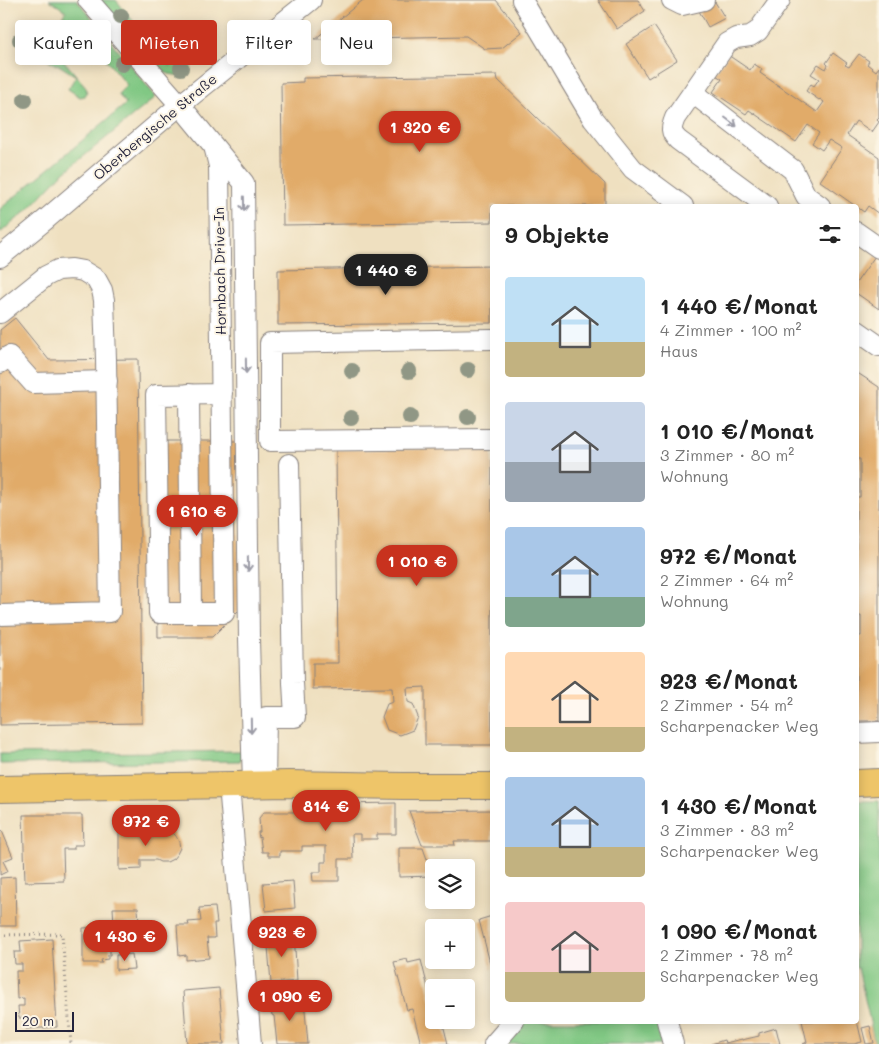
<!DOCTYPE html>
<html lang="de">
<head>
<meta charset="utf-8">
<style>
	body { margin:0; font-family:Mali,sans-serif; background:#f6f6f6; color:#222; height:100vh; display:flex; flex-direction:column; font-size:19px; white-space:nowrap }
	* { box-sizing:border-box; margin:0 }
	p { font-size:16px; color:#767676 }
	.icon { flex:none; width:28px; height:28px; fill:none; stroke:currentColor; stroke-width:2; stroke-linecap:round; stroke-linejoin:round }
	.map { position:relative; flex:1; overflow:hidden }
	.drawer { position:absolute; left:490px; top:204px; width:369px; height:820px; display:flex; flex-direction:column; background:#fff; border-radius:5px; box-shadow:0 2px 12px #0003 }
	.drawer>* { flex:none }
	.banner { position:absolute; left:15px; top:20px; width:400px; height:45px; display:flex; gap:10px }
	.controls { position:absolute; left:425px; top:859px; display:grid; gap:10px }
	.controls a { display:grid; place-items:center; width:50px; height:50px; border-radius:5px; background:#fff; box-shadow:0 2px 12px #0003; font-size:25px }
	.scale { position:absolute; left:15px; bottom:12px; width:59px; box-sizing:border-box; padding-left:5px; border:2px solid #22223b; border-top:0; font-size:14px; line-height:18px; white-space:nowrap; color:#22223b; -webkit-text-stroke:4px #fcf5e5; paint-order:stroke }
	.price { position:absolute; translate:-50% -42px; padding:0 11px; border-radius:18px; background:#c8321e; color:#fff; font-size:16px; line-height:32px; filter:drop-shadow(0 1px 2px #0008) }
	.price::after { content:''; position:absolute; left:50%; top:30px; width:15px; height:11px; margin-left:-8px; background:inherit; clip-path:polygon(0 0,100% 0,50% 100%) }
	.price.on { background:#222; color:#fff }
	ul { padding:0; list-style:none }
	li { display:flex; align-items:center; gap:15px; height:125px; padding:0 15px }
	li span { display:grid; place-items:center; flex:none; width:140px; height:100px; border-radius:5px; color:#555 }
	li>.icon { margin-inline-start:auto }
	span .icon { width:60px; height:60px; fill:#fffc; stroke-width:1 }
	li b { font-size:21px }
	h2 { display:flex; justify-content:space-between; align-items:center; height:60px; padding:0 15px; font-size:21px }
	.chip { padding:0 18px; border-radius:5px; background:#fff; box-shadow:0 2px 12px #0003; font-size:18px; line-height:45px }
	.chip.on { background:#c8321e; color:#fff }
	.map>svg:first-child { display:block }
	.green { fill:#81c884; stroke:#527560 }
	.building { fill:#e1ab69 }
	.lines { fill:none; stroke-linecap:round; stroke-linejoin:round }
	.minor-casing { stroke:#88817e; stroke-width:22 }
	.major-casing { stroke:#88817e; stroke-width:28 }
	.path { stroke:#88817e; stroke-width:3; stroke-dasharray:1 4; stroke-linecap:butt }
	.minor { stroke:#fff; stroke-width:20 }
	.major { stroke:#eec569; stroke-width:26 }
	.tree { fill:#909785 }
	.oneway { stroke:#9c9ca7 }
	.labels { text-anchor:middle; stroke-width:4; stroke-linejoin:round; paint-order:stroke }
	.street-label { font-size:14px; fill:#22223b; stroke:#fcf5e5 }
</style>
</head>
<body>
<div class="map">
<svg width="879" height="1044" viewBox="0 0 879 1044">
	<rect width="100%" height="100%" fill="#fcf5e5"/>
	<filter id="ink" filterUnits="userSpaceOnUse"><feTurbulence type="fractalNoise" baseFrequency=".02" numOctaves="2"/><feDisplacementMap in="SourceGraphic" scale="10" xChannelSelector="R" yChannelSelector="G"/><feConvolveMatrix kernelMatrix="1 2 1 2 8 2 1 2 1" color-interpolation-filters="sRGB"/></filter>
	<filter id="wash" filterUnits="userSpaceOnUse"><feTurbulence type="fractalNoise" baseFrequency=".0096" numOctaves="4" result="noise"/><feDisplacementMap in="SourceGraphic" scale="20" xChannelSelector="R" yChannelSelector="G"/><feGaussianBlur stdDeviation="1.12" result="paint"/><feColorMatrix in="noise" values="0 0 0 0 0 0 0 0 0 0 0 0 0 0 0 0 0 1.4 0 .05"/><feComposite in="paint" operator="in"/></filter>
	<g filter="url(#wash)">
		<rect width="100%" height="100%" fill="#efe0c0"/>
		<g class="green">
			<path d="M 49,0 L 77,0 L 156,97 L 61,175 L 29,209 L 0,233 L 0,209 L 126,104 L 118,94 L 127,85 L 70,17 L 60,25 L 58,23 L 66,11 Z"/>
			<path d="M 97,0 L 116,0 L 170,66 L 182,57 L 192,69 L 182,76 L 169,74 L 163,71 Z"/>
			<path d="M 36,33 L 47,41 L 86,87 L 87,92 L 85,96 L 80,97 L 68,89 L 76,76 L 57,64 L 56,65 L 45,58 L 46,56 L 28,44 Z"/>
			<path d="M 242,751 L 240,761 L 0,764 L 0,754 Z"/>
			<path d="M 856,801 L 879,801 L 879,1044 L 875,1044 L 858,968 L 856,968 Z"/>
			<path d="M 527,1021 L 659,1021 L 665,1044 L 508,1044 Z"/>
		</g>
		<g id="blocks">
			<g class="building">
				<path d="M 363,0 L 496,0 L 522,32 L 502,48 L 485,49 L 466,36 L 315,39 Z"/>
				<path d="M 598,0 L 638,0 L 645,11 L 617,29 Z"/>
				<path d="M 715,2 L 725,18 L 708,27 L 699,11 Z"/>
				<path d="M 654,26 L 677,60 L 648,78 L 626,44 Z"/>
				<path d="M 833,53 L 847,63 L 845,65 L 849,67 L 859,54 L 869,61 L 867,64 L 876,71 L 879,67 L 879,118 L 877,120 L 879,122 L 872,132 L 856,121 L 847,135 L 879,157 L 879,214 L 868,206 L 864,212 L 820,181 L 842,148 L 829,140 L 822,150 L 812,143 L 819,133 L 808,125 L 796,142 L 749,110 L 746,114 L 713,92 L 722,79 L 714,74 L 728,55 L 750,70 L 754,64 L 762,69 L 760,73 L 817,112 L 824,102 L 820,99 L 819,100 L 806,91 L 811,84 L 814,86 L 819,79 L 811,74 L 818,64 L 826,69 L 828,65 L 826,63 Z"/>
				<path d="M 497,75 L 498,80 L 605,184 L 605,206 L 492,206 L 492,222 L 283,225 L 281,83 L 303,82 L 303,78 Z"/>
				<path d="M 875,256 L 879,259 L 879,309 L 856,293 L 856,283 Z"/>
				<path d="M 492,266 L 492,323 L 278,325 L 278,270 Z"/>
				<path d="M 15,318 L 49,360 L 138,359 L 142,723 L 0,725 L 0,330 Z"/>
				<path d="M 856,372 L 879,387 L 879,721 L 856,721 L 856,636 L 861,636 L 861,616 L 856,616 L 856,497 L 860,497 L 860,459 L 856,459 Z"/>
				<path d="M 156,441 L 238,441 L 239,610 L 212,637 L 158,637 Z"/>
				<path d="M 492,449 L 492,745 L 425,745 L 425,687 L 407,688 L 408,702 L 413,704 L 418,717 L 413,730 L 400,735 L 387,730 L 382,717 L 387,704 L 393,702 L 392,688 L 313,689 L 313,663 L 338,663 L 336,450 Z"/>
				<path d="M 396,803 L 396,834 L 377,834 L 377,839 L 360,839 L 360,834 L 352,834 L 353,859 L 339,859 L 339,881 L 313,881 L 312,872 L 321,872 L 321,862 L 326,862 L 326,846 L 302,846 L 302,851 L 280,851 L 280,856 L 268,856 L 268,852 L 262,852 L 260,837 L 259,838 L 258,832 L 260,832 L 259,818 L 264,812 L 338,812 L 338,804 Z"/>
				<path d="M 492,810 L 492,841 L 454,841 L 455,845 L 422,845 L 409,811 Z"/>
				<path d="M 23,815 L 82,815 L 83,845 L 74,845 L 74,849 L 63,849 L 64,881 L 25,882 Z"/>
				<path d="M 119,829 L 149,829 L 149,832 L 166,829 L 172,832 L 176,836 L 179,842 L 180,848 L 177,854 L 173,859 L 167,862 L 160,862 L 156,860 L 141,860 L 141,869 L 119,870 Z"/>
				<path d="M 2,831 L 13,857 L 3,861 L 8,871 L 0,875 L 0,832 Z"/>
				<path d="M 399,848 L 423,848 L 433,876 L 399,877 Z"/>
				<path d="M 15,877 L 16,926 L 0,926 L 0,878 Z"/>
				<path d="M 293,881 L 295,908 L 266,911 L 263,883 Z"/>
				<path d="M 215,907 L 217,923 L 214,923 L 215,938 L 207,938 L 209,958 L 186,960 L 186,955 L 179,956 L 177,925 L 189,925 L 188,922 L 201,921 L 199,908 Z"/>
				<path d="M 113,908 L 138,908 L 139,923 L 114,924 Z"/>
				<path d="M 492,916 L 492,971 L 479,920 Z"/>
				<path d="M 101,927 L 101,930 L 110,930 L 110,955 L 108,955 L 108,959 L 101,960 L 102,963 L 83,963 L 83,928 Z"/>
				<path d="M 294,933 L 297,981 L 271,983 L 267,935 Z"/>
				<path d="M 52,939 L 57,1027 L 26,1029 L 25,1018 L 19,1018 L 18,1006 L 24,1006 L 24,998 L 17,999 L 16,971 L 22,971 L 22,964 L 15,964 L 14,952 L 21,952 L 20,941 Z"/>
				<path d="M 132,954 L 134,969 L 116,970 L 116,955 Z"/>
				<path d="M 407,959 L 408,963 L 421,960 L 432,1004 L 434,1003 L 434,1020 L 442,1020 L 448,1044 L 421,1044 L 412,1009 L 407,1010 L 394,962 Z"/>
				<path d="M 219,988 L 224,1044 L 187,1044 L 183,991 Z"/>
				<path d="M 304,1000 L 308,1044 L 277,1044 L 274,1016 L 272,1015 L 271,1009 L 274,1008 L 273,1002 Z"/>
				<path d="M 802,1021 L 857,1021 L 862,1042 L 854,1044 L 803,1044 L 807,1042 Z"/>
				<path d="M 870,1026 L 874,1043 L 866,1044 L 862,1028 Z"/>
				<path d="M 776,1028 L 780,1044 L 711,1044 L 724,1040 L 725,1043 L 742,1039 L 742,1040 L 759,1036 L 759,1033 Z"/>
			</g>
		</g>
	</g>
	<g filter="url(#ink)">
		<use href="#blocks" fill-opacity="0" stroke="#88817e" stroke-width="1"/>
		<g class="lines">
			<g class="minor-casing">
				<g id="minor">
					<path d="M 88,0 L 180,105 L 244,183 L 249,639 L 253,785"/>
					<path d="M 522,0 L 593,119 L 633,169 L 683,206"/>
					<path d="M 672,0 L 682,5 L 704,0"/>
					<path d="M 693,93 L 793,170 L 806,196 L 820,206"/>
					<path d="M 215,150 L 219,166 L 224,613 L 159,613 L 156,395 L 222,394"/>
					<path d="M 767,206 L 678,140 C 670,132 671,128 675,118 L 727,43 L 736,38 L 750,36 L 758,31 L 780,0"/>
					<path d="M 856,232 L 879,248"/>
					<path d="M 0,257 L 44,221 L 180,105 L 311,0"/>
					<path d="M 0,313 L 46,276 L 58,270 L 72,269 L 83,271 L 96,279 L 102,290 L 104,300 L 106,359 L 110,612 L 0,615"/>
					<path d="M 856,330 L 879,346"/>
					<path d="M 492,339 L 270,343 L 270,441 L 492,439"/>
					<path d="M 0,363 L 9,356 L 33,383 L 107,381"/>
					<path d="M 189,394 L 191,613"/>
					<path d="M 856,733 L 879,732"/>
					<path d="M 229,785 L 251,1044"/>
					<path d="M 265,785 L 266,717 L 295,717 L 293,683 L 289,464"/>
					<path d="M 667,1021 L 673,1044"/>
					<path d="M 494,1044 L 514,1021"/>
				</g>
			</g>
			<g class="major-casing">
				<g id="major">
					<path d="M 856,783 L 879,782"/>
					<path d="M 0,789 L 289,784 L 403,786 L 492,786"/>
				</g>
			</g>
			<path class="path" d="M 0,935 L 62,934 L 71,1044"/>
			<use href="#minor" class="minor"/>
			<use href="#major" class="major"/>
		</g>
		<g class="tree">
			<circle cx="121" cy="16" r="8"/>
			<circle cx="99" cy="34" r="8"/>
			<circle cx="20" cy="40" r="8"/>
			<circle cx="145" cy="44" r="8"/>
			<circle cx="122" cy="64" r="8"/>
			<circle cx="181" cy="68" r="8"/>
			<circle cx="25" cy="100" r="8"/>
			<circle cx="468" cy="370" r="8"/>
			<circle cx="352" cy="371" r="8"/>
			<circle cx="409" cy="371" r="8"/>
			<circle cx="410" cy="417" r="8"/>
			<circle cx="468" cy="417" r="8"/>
			<circle cx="351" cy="418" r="8"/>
		</g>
		<defs><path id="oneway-shaft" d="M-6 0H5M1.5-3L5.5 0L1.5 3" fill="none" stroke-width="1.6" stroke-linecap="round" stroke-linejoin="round" transform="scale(1.25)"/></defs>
		<g class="oneway">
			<use href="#oneway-shaft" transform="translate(731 122) rotate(37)"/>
			<use href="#oneway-shaft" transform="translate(244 204) rotate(89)"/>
			<use href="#oneway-shaft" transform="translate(246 366) rotate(89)"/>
			<use href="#oneway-shaft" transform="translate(248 564) rotate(89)"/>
			<use href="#oneway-shaft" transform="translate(251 726) rotate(89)"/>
		</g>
	</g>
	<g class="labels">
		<g class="street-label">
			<text transform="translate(155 127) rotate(-40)" y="5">Oberbergische Straße</text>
			<text transform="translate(220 271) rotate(-91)" y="5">Hornbach Drive-In</text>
		</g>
	</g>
</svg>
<div class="controls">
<a><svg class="icon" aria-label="layers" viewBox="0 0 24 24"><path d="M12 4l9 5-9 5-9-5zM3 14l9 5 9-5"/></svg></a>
<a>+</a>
<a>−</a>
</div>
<div class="scale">20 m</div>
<b class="price" style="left:420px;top:153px">1 320 €</b>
<b class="price on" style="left:386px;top:296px">1 440 €</b>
<b class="price" style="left:197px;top:537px">1 610 €</b>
<b class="price" style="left:417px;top:587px">1 010 €</b>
<b class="price" style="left:326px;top:832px">814 €</b>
<b class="price" style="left:146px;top:847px">972 €</b>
<b class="price" style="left:282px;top:958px">923 €</b>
<b class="price" style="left:125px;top:962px">1 430 €</b>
<b class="price" style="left:290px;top:1022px">1 090 €</b>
<div class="banner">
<a class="chip">Kaufen</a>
<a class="chip on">Mieten</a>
<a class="chip">Filter</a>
<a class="chip">Neu</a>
</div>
<section class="drawer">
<h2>9 Objekte<svg class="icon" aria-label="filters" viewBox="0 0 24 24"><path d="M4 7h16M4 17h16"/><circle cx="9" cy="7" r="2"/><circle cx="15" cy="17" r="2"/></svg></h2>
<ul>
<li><span style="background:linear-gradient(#bfe0f5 65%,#c2b280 0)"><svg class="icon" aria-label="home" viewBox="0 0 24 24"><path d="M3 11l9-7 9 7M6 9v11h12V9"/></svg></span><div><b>1 440 €/Monat</b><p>4 Zimmer · 100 m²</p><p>Haus</p></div></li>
<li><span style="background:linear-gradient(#c9d6e8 60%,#9aa5b1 0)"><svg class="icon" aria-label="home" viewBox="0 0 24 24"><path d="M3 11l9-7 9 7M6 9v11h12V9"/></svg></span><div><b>1 010 €/Monat</b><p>3 Zimmer · 80 m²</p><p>Wohnung</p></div></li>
<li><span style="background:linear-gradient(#a9c7e8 70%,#7fa58c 0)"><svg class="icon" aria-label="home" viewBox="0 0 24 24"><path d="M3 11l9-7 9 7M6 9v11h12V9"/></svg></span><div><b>972 €/Monat</b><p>2 Zimmer · 64 m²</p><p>Wohnung</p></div></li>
<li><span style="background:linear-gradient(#ffd9b3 75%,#c2b280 0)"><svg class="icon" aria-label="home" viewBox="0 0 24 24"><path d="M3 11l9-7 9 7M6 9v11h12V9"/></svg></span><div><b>923 €/Monat</b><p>2 Zimmer · 54 m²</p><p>Scharpenacker Weg</p></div></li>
<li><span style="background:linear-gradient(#a9c7e8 70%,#c2b280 0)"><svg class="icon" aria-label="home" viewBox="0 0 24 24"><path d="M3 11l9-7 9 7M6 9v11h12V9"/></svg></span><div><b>1 430 €/Monat</b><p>3 Zimmer · 83 m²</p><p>Scharpenacker Weg</p></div></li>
<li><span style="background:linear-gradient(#f6c9c9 70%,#c2b280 0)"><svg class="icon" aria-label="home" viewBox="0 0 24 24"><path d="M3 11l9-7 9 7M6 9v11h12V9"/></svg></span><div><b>1 090 €/Monat</b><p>2 Zimmer · 78 m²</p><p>Scharpenacker Weg</p></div></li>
</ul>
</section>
</div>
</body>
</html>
